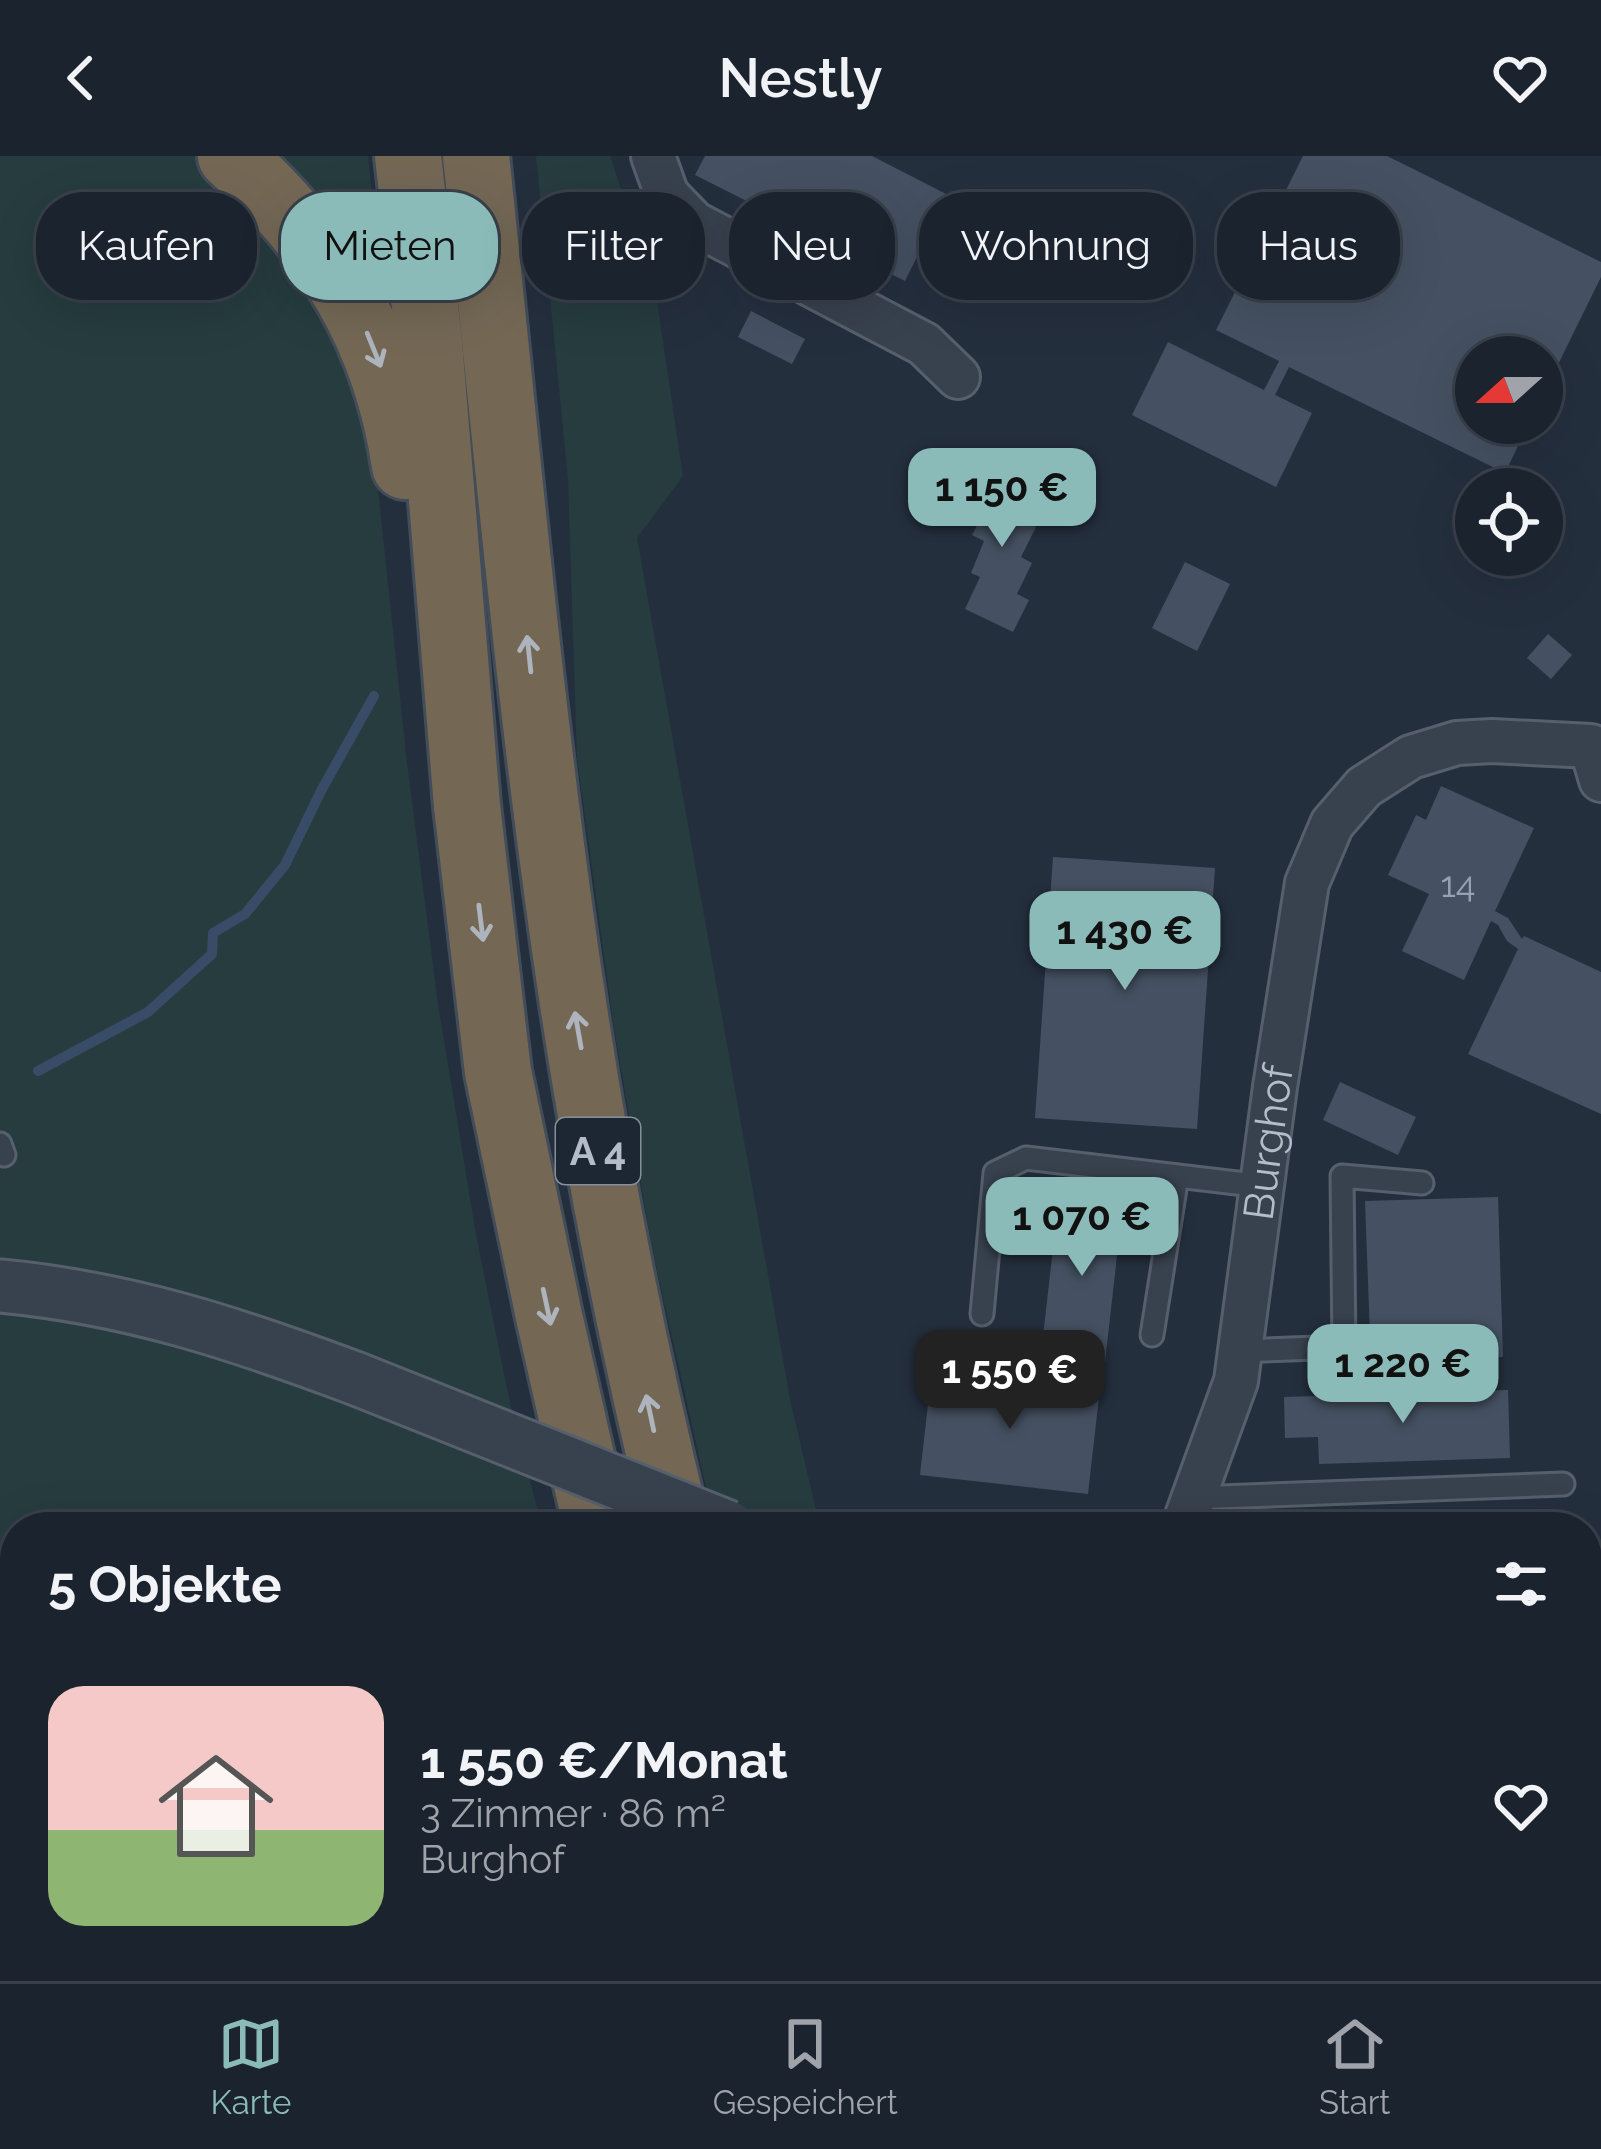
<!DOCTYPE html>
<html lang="de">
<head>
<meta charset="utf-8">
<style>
	body { margin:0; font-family:Raleway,sans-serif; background:#282f3a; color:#f1f3f6; height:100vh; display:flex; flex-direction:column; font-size:45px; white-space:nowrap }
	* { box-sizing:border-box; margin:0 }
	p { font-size:39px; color:#a0a4aa }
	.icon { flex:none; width:66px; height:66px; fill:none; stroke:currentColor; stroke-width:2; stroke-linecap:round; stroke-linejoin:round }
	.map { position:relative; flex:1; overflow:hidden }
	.side { position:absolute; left:0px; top:1356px; width:1602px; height:471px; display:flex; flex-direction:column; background:#1b232e; border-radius:48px 48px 0 0; box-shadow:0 12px 48px #0002,0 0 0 3px #39404a }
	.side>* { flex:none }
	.hud { position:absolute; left:36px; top:36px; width:1530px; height:108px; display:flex; gap:24px }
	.needle { width:78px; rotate:249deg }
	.tools { position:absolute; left:1455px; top:180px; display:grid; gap:24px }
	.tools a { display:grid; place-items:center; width:108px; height:108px; border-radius:50%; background:#1b232e; box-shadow:0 12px 48px #0002,0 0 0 3px #39404a; font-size:60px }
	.price { position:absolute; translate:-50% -102px; padding:0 27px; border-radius:24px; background:#8bbbb9; color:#111; font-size:39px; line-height:78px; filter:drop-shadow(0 3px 6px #0008) }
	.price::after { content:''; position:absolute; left:50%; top:72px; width:36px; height:27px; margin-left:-18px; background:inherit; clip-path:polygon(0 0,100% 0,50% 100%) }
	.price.on { background:#222; color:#fff }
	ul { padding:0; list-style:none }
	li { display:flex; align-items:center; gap:36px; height:300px; padding:0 48px }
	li+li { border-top:3px solid #39404a }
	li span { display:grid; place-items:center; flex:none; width:336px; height:240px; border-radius:36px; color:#555 }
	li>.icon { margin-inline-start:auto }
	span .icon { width:144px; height:144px; fill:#fffc; stroke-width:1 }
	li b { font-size:51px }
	h2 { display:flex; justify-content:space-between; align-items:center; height:144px; padding:0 48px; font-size:51px }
	.tag { padding:0 42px; border-radius:48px; background:#1b232e; box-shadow:0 12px 48px #0002,0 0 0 3px #39404a; font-size:42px; line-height:108px }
	.tag.on { background:#8bbbb9; color:#111 }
	header { display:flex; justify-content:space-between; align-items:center; height:156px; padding:0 48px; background:#1b232e; font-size:54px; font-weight:600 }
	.tabs { display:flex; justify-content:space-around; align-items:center; height:168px; border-top:3px solid #39404a; background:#1b232e; font-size:33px; color:#a0a4aa }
	.tabs a { display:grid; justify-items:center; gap:6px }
	.tabs .on { color:#8bbbb9 }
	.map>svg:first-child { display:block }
	.green { fill:#263c3f }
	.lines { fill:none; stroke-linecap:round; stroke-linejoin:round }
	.stream { stroke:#394c67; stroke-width:10 }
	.building { fill:#455162 }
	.service-casing { stroke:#565f6c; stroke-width:27 }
	.minor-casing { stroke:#565f6c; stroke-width:48 }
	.tertiary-casing { stroke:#565f6c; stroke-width:57 }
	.motorway-casing { stroke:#434c59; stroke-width:72 }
	.service { stroke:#38414e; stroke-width:21 }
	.minor { stroke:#38414e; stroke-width:42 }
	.tertiary { stroke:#38414e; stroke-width:51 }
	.motorway { stroke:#746855; stroke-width:66 }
	.tertiary-bridge-casing { stroke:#565f6c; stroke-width:57; stroke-linecap:butt }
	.tertiary-bridge { stroke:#38414e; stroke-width:51 }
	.oneway { stroke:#aeb4bd }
	.labels { text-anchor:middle; stroke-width:10; stroke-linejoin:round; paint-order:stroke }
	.number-label { font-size:36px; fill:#98a1af }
	.shield { fill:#1d2633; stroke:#878f9c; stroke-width:3 }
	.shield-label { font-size:39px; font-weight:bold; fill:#b4bcc9 }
	.street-label { font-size:42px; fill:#b4bcc9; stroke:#1d2633 }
</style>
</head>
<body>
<header><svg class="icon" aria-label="back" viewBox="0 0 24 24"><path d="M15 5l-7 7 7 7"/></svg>Nestly<svg class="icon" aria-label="heart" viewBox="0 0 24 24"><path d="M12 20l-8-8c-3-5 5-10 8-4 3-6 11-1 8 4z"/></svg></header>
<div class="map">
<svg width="1601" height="1825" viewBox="0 0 1601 1825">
	<rect width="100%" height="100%" fill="#242f3e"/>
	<g class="green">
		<path d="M 0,0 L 193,0 L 216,17 L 317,134 L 369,248 L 407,607 L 438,848 L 476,1079 L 510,1247 L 542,1371 L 15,1371 L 15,1458 L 0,1474 Z"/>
		<path d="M 257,0 L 368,0 L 386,169 Z"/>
		<path d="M 536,0 L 610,0 L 656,139 L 683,320 L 637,382 L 790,1243 L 820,1371 L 715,1371 L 653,1097 L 614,872 L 577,603 L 568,323 Z"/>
		<path d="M 1601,1551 L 1601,1769 L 1587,1766 L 1587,1552 Z"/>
		<path d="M 339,1812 L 673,1812 L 677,1825 L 344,1825 Z"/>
		<path d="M 853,1812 L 953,1812 L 957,1825 L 859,1825 Z"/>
	</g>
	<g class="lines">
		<path class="stream" d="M 38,915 L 148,856 L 212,798 L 213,777 L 245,758 L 285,709 L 322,633 L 374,540"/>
	</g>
	<g class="building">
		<path d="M 705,0 L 872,0 L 948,39 L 905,125 L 695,19 Z"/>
		<path d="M 1303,0 L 1387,0 L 1601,106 L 1601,121 L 1542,241 L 1542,201 L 1476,201 L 1476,267 L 1529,267 L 1505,317 L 1289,211 L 1275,239 L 1312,257 L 1276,331 L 1132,259 L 1168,186 L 1264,234 L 1279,205 L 1216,174 Z"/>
		<path d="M 751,155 L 805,183 L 792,208 L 738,181 Z"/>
		<path d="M 990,312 L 1039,335 L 1023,364 L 1036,371 L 1021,401 L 1032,407 L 1017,438 L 1029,444 L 1013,476 L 965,453 L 980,421 L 971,417 L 984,385 L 972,379 L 988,349 L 975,343 Z"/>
		<path d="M 1185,406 L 1230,428 L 1197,495 L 1152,472 Z"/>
		<path d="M 1548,478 L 1572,499 L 1551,523 L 1527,502 Z"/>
		<path d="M 1441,630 L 1534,672 L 1495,755 L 1508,762 L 1522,783 L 1524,780 L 1601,816 L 1601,958 L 1468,898 L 1518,793 L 1507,785 L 1498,769 L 1491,765 L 1464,824 L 1402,795 L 1429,738 L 1388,719 L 1416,659 L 1426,664 Z"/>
		<path d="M 1053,701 L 1215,712 L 1197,973 L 1035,962 Z"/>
		<path d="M 1340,926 L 1416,961 L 1398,999 L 1323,964 Z"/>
		<path d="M 1059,1040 L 1123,1047 L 1105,1206 L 1041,1198 Z"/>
		<path d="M 1498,1041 L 1503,1201 L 1371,1206 L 1365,1045 Z"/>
		<path d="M 932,1213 L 1100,1232 L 1088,1338 L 920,1319 Z"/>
		<path d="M 1508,1234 L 1510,1302 L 1319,1308 L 1318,1281 L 1285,1282 L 1284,1241 Z"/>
		<path d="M 1423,1353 L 1424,1371 L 1290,1371 L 1290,1357 Z"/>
	</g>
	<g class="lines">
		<g class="service-casing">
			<g id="service">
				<path d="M 0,988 L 4,999"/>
				<path d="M 982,1158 L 995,1017 L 1026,1002 L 1262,1030"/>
				<path d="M 1152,1179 L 1177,1020"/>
				<path d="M 1240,1195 L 1344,1191 L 1342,1020 L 1422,1027"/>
				<path d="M 1193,1342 L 1563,1328"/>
				<path d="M 1107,1812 L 1108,1825"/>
				<path d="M 1508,1812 L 1527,1814 L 1553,1825"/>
			</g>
		</g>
		<g class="minor-casing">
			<g id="minor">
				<path d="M 653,0 L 667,39 L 694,67 L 924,188 L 958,221"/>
				<path id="s1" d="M 1183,1371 L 1236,1225 L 1275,931 L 1307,727 L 1332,668 L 1364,631 L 1411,601 L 1457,587 L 1492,585 L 1591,590 L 1601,624"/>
			</g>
		</g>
		<g class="tertiary-casing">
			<g id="tertiary">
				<path d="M 0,1130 C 129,1142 237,1178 357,1223"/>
				<path d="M 1587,1653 L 1601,1653"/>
			</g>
		</g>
		<g class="motorway-casing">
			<g id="motorway">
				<path d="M 231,0 C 328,88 386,180 405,310"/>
				<path d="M 408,0 L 429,186 L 467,650 L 498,916 L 549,1160 L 597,1371"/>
				<path d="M 476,0 C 505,273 529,548 569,820 C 596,1005 632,1189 677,1371"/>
				<path d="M 722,1812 L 726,1825"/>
				<path d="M 813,1812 L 818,1825"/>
			</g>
		</g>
		<use href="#service" class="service"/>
		<use href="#minor" class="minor"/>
		<use href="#tertiary" class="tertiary"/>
		<use href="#motorway" class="motorway"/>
		<g class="tertiary-bridge-casing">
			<path id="tertiary-bridge" d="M 357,1223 L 728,1371"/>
		</g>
		<use href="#tertiary-bridge" class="tertiary-bridge"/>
	</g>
	<defs><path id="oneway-shaft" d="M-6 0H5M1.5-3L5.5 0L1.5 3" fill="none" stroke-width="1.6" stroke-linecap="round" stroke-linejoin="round" transform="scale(3)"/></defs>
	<g class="oneway">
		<use href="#oneway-shaft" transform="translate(374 194) rotate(68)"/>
		<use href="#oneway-shaft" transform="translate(529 498) rotate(-96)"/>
		<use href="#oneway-shaft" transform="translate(481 767) rotate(83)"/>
		<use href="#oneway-shaft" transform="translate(578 874) rotate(-100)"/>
		<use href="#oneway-shaft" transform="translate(547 1151) rotate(78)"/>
		<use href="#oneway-shaft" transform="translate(650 1257) rotate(-102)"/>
	</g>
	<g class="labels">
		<g class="number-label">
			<text x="1458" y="741">14</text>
		</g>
		<rect class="shield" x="556" y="962" width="84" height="66" rx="9"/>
		<g class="shield-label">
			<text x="598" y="1009">A 4</text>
		</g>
		<g class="street-label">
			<text dy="15" stroke="none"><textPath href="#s1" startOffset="396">Burghof</textPath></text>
		</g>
	</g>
</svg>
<div class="tools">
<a><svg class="needle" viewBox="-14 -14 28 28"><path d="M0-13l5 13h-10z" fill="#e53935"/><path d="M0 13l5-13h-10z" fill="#a0a4aa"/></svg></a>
<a><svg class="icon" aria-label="locate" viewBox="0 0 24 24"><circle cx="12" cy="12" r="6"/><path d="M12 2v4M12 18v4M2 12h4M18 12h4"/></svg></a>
</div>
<b class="price" style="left:1002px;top:394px">1 150 €</b>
<b class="price" style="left:1125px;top:837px">1 430 €</b>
<b class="price" style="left:1082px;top:1123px">1 070 €</b>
<b class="price" style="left:1403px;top:1270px">1 220 €</b>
<b class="price on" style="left:1010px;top:1276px">1 550 €</b>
<div class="hud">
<a class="tag">Kaufen</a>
<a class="tag on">Mieten</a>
<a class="tag">Filter</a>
<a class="tag">Neu</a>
<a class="tag">Wohnung</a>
<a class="tag">Haus</a>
</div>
<section class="side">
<h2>5 Objekte<svg class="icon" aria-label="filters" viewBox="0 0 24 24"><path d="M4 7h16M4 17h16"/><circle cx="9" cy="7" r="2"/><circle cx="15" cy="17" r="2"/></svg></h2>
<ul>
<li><span style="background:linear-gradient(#f6c9c9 60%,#8fb573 0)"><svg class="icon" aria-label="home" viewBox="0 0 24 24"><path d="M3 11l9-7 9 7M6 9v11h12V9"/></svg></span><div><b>1 550 €/Monat</b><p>3 Zimmer · 86 m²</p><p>Burghof</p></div><svg class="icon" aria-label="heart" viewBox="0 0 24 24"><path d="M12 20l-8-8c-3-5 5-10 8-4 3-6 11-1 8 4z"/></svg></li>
</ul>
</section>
</div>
<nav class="tabs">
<a class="on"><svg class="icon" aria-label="map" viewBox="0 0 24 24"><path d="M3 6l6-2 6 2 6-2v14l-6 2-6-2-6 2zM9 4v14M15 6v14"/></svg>Karte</a>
<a><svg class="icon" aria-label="saved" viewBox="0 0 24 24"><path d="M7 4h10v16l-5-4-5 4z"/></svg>Gespeichert</a>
<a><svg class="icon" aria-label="home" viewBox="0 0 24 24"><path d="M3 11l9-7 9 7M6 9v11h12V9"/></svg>Start</a>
</nav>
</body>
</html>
